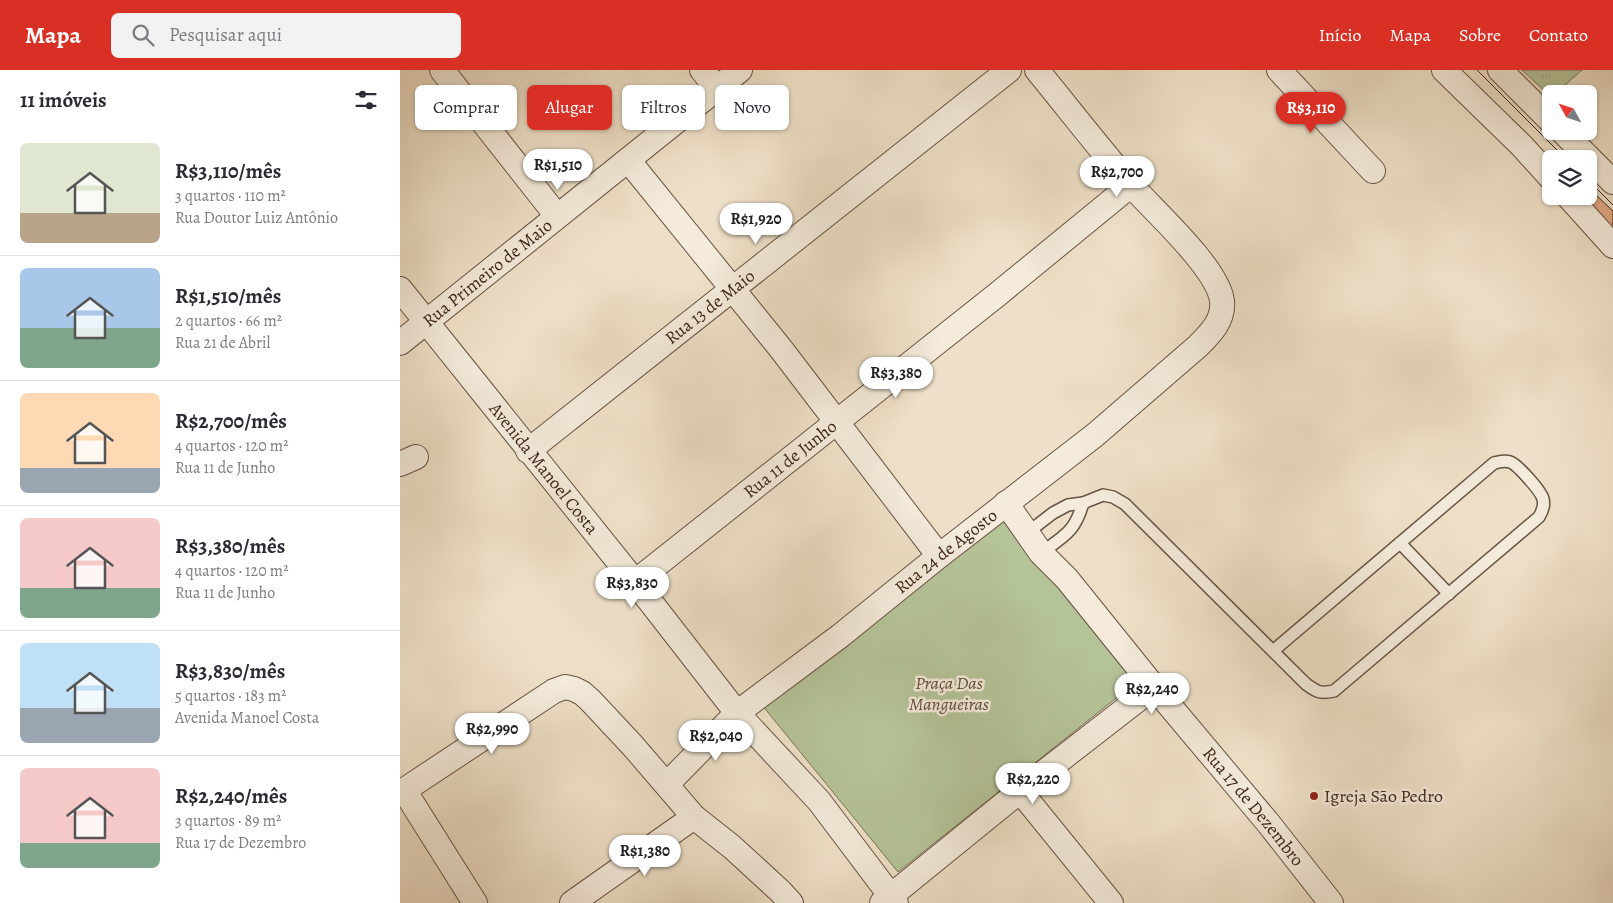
<!DOCTYPE html>
<html lang="pt">
<head>
<meta charset="utf-8">
<style>
	body { margin:0; font-family:Alegreya,serif; background:#f2f2f3; color:#2b2b33; height:100vh; display:flex; flex-direction:column; font-size:19px; white-space:nowrap }
	* { box-sizing:border-box; margin:0 }
	p { font-size:16px; color:#7c7c81 }
	.icon { flex:none; width:28px; height:28px; fill:none; stroke:currentColor; stroke-width:2; stroke-linecap:round; stroke-linejoin:round }
	.map { position:relative; flex:1; overflow:hidden }
	.drawer { display:flex; flex-direction:column; background:#fff; width:400px }
	.drawer>* { flex:none }
	.hud { position:absolute; left:15px; top:15px; width:475px; height:45px; display:flex; gap:10px }
	.needle { width:32px; rotate:310deg }
	.controls { position:absolute; left:1142px; top:15px; display:grid; gap:10px }
	.controls a { display:grid; place-items:center; width:55px; height:55px; border-radius:8px; background:#fff; box-shadow:0 1px 4px #0004; font-size:25px }
	.price { position:absolute; translate:-50% -42px; padding:0 11px; border-radius:18px; background:#fff; color:#222; font-size:16px; line-height:32px; filter:drop-shadow(0 1px 2px #0008) }
	.price::after { content:''; position:absolute; left:50%; top:30px; width:15px; height:11px; margin-left:-8px; background:inherit; clip-path:polygon(0 0,100% 0,50% 100%) }
	.price.current { background:#d93025; color:#fff }
	ul { padding:0; list-style:none }
	li { display:flex; align-items:center; gap:15px; height:125px; padding:0 20px }
	li+li { border-top:1px solid #e1e1e2 }
	li span { display:grid; place-items:center; flex:none; width:140px; height:100px; border-radius:8px; color:#555 }
	li>.icon { margin-inline-start:auto }
	span .icon { width:60px; height:60px; fill:#fffc; stroke-width:1 }
	li b { font-size:21px }
	h2 { display:flex; justify-content:space-between; align-items:center; height:60px; padding:0 20px; font-size:21px }
	.pill { padding:0 18px; border-radius:8px; background:#fff; box-shadow:0 1px 4px #0004; font-size:18px; line-height:45px }
	.pill.current { background:#d93025; color:#fff }
	header { display:flex; align-items:center; gap:30px; box-sizing:border-box; height:70px; padding:0 25px; background:#d93025; color:#fff }
	header strong { font-size:24px }
	nav { display:flex; gap:28px; margin-inline-start:auto; font-size:18px }
	.search { width:350px; height:45px; background:#f2f2f3; display:flex; align-items:center; gap:12px; box-sizing:border-box; padding:0 18px; border-radius:8px; color:#7c7c81; font-size:19px }
	main { display:flex; flex:1; min-height:0 }
	.map>svg:first-child { display:block }
	.grass { fill:url(#grass-tufts); stroke:#797458 }
	.park { fill:#b5c399; stroke:#797458 }
	.building { fill:#e1a783; stroke:#3d2418 }
	.lines { fill:none; stroke-linecap:round; stroke-linejoin:round }
	.lane-casing { stroke:#695344; stroke-width:14 }
	.street-casing { stroke:#695344; stroke-width:26 }
	.lane { stroke:#f4ebdb; stroke-width:11 }
	.street { stroke:#f4ebdb; stroke-width:24 }
	.tram { stroke:#3d2418; stroke-width:1 }
	.poi-dot { fill:#8f2418; stroke:#f4ebdb; stroke-width:2 }
	.labels { text-anchor:middle; stroke-width:5; stroke-linejoin:round; paint-order:stroke }
	.street-label { font-size:18px; fill:#3d2418; stroke:#f4ebdb }
	.park-label { font-size:18px; font-style:italic; fill:#5b4c38; stroke:#f4ebdb }
	.poi-label { font-size:18px; fill:#3d2418; stroke:#f4ebdb; text-anchor:start }
</style>
</head>
<body>
<header>
<strong>Mapa</strong>
<div class="search"><svg class="icon" aria-label="search" viewBox="0 0 24 24"><circle cx="10" cy="10" r="6"/><path d="M15 15l6 6"/></svg>Pesquisar aqui</div>
<nav><a>Início</a><a>Mapa</a><a>Sobre</a><a>Contato</a></nav>
</header>
<main>
<section class="drawer">
<h2>11 imóveis<svg class="icon" aria-label="filters" viewBox="0 0 24 24"><path d="M4 7h16M4 17h16"/><circle cx="9" cy="7" r="2"/><circle cx="15" cy="17" r="2"/></svg></h2>
<ul>
<li><span style="background:linear-gradient(#dfe7d0 70%,#b9a48a 0)"><svg class="icon" aria-label="home" viewBox="0 0 24 24"><path d="M3 11l9-7 9 7M6 9v11h12V9"/></svg></span><div><b>R$3,110/mês</b><p>3 quartos · 110 m²</p><p>Rua Doutor Luiz Antônio</p></div></li>
<li><span style="background:linear-gradient(#a9c7e8 60%,#7fa58c 0)"><svg class="icon" aria-label="home" viewBox="0 0 24 24"><path d="M3 11l9-7 9 7M6 9v11h12V9"/></svg></span><div><b>R$1,510/mês</b><p>2 quartos · 66 m²</p><p>Rua 21 de Abril</p></div></li>
<li><span style="background:linear-gradient(#ffd9b3 75%,#9aa5b1 0)"><svg class="icon" aria-label="home" viewBox="0 0 24 24"><path d="M3 11l9-7 9 7M6 9v11h12V9"/></svg></span><div><b>R$2,700/mês</b><p>4 quartos · 120 m²</p><p>Rua 11 de Junho</p></div></li>
<li><span style="background:linear-gradient(#f6c9c9 70%,#7fa58c 0)"><svg class="icon" aria-label="home" viewBox="0 0 24 24"><path d="M3 11l9-7 9 7M6 9v11h12V9"/></svg></span><div><b>R$3,380/mês</b><p>4 quartos · 120 m²</p><p>Rua 11 de Junho</p></div></li>
<li><span style="background:linear-gradient(#bfe0f5 65%,#9aa5b1 0)"><svg class="icon" aria-label="home" viewBox="0 0 24 24"><path d="M3 11l9-7 9 7M6 9v11h12V9"/></svg></span><div><b>R$3,830/mês</b><p>5 quartos · 183 m²</p><p>Avenida Manoel Costa</p></div></li>
<li><span style="background:linear-gradient(#f6c9c9 75%,#7fa58c 0)"><svg class="icon" aria-label="home" viewBox="0 0 24 24"><path d="M3 11l9-7 9 7M6 9v11h12V9"/></svg></span><div><b>R$2,240/mês</b><p>3 quartos · 89 m²</p><p>Rua 17 de Dezembro</p></div></li>
</ul>
</section>
<div class="map">
<svg width="1213" height="833" viewBox="0 0 1213 833">
	<defs>
		<pattern id="grass-tufts" width="24" height="20" patternUnits="userSpaceOnUse" patternTransform="scale(1.25)"><rect width="24" height="20" fill="#b5c399"/><path d="M3 7l-1-3M5 7V3M7 7l1-3M15 17l-1-3M17 17v-4M19 17l1-3" fill="none" stroke="#9da783"/></pattern>
	</defs>
	<rect width="100%" height="100%" fill="#eee0c8"/>
	<filter id="stains"><feTurbulence type="fractalNoise" baseFrequency=".004" numOctaves="4"/><feColorMatrix values="0 0 0 0 .2 0 0 0 0 .09 0 0 0 0 .02 0 0 0 .5 -.17"/></filter>
	<radialGradient id="worn" r=".72"><stop offset=".6" stop-color="#630" stop-opacity="0"/><stop offset="1" stop-color="#630" stop-opacity=".3"/></radialGradient>
	<path class="grass" d="M 1122,0 L 1182,0 L 1155,24 L 1151,24 L 1151,27 Z"/>
	<path class="park" d="M 599,445 L 735,613 L 498,802 L 362,635 Z"/>
	<path class="building" d="M 1189,116 L 1197,124 L 1196,125 L 1213,141 L 1213,158 L 1187,134 L 1172,126 L 1189,126 Z"/>
	<g class="lines">
		<g class="lane-casing">
			<g id="lane">
				<path d="M 627,463 L 653,443 L 668,435 L 683,433 L 703,425 L 713,427 L 725,434 L 906,614 C 917,622 920,624 934,621 L 1139,447 C 1142,442 1145,436 1143,429 C 1141,421 1117,394 1110,392 C 1104,390 1099,392 1094,393 L 873,581"/>
				<path d="M 1000,473 L 1049,524"/>
				<path d="M 641,483 C 664,466 675,462 683,433"/>
			</g>
		</g>
		<g class="street-casing">
			<g id="street">
				<path d="M 42,0 L 157,146"/>
				<path d="M 302,0 L 317,18"/>
				<path d="M 879,0 L 973,101"/>
				<path d="M 1044,0 L 1122,76 L 1151,108"/>
				<path d="M 1100,0 L 1151,51"/>
				<path d="M 1162,61 L 1213,112"/>
				<path d="M 228,90 L 381,279 L 539,486"/>
				<path d="M 1168,126 L 1213,176"/>
				<path id="s1" d="M 0,219 L 235,512 L 337,643 L 419,731 L 496,833"/>
				<path id="s2" d="M 0,273 L 340,0"/>
				<path id="s3" d="M 128,381 C 288,253 449,128 609,0"/>
				<path d="M 0,394 L 16,387"/>
				<path id="s4" d="M 606,433 L 641,483 L 667,509 L 754,617 L 869,754 L 931,833"/>
				<path id="s5" d="M 235,512 L 598,224 L 731,115"/>
				<path id="s6" d="M 267,714 L 337,643 L 440,566 L 539,486 L 695,365 L 798,276 C 811,263 824,250 822,231 C 818,198 754,141 731,115 C 699,78 668,38 637,0"/>
				<path d="M 4,720 L 75,833"/>
				<path d="M 620,721 L 711,833"/>
				<path d="M 0,723 L 154,621 L 165,617 L 174,619 L 182,623 L 190,630 L 233,676 L 294,747 L 332,777 L 380,821 L 391,833"/>
				<path d="M 172,833 L 294,747"/>
				<path d="M 482,833 L 620,721 L 754,617"/>
			</g>
		</g>
		<use href="#lane" class="lane"/>
		<use href="#street" class="street"/>
		<g class="tram">
			<path d="M 1077,0 L 1166,89"/>
			<path d="M 1189,111 L 1213,135"/>
		</g>
	</g>
	<circle class="poi-dot" cx="914" cy="726" r="5"/>
	<g class="labels">
		<g class="street-label">
			<text dy="6" stroke="none"><textPath href="#s2" startOffset="112">Rua Primeiro de Maio</textPath></text>
			<text dy="6" stroke="none"><textPath href="#s3" startOffset="232">Rua 13 de Maio</textPath></text>
			<text dy="6" stroke="none"><textPath href="#s5" startOffset="198">Rua 11 de Junho</textPath></text>
			<text dy="6" stroke="none"><textPath href="#s1" startOffset="230">Avenida Manoel Costa</textPath></text>
			<text dy="6" stroke="none"><textPath href="#s6" startOffset="364">Rua 24 de Agosto</textPath></text>
			<text dy="6" stroke="none"><textPath href="#s4" startOffset="392">Rua 17 de Dezembro</textPath></text>
		</g>
		<g class="park-label">
			<text x="549" y="619">Praça Das<tspan x="549" dy="21">Mangueiras</tspan></text>
		</g>
		<g class="poi-label">
			<text x="924" y="732">Igreja São Pedro</text>
		</g>
	</g>
	<rect width="100%" height="100%" filter="url(#stains)"/>
	<rect width="100%" height="100%" fill="url(#worn)"/>
</svg>
<div class="controls">
<a><svg class="needle" viewBox="-14 -14 28 28"><path d="M0-13l5 13h-10z" fill="#e53935"/><path d="M0 13l5-13h-10z" fill="#7c7c81"/></svg></a>
<a><svg class="icon" aria-label="layers" viewBox="0 0 24 24"><path d="M12 4l9 5-9 5-9-5zM3 14l9 5 9-5"/></svg></a>
</div>
<b class="price current" style="left:911px;top:64px">R$3,110</b>
<b class="price" style="left:158px;top:121px">R$1,510</b>
<b class="price" style="left:717px;top:128px">R$2,700</b>
<b class="price" style="left:356px;top:175px">R$1,920</b>
<b class="price" style="left:496px;top:329px">R$3,380</b>
<b class="price" style="left:232px;top:539px">R$3,830</b>
<b class="price" style="left:752px;top:645px">R$2,240</b>
<b class="price" style="left:92px;top:685px">R$2,990</b>
<b class="price" style="left:316px;top:692px">R$2,040</b>
<b class="price" style="left:633px;top:735px">R$2,220</b>
<b class="price" style="left:245px;top:807px">R$1,380</b>
<div class="hud">
<a class="pill">Comprar</a>
<a class="pill current">Alugar</a>
<a class="pill">Filtros</a>
<a class="pill">Novo</a>
</div>
</div>
</main>
</body>
</html>
